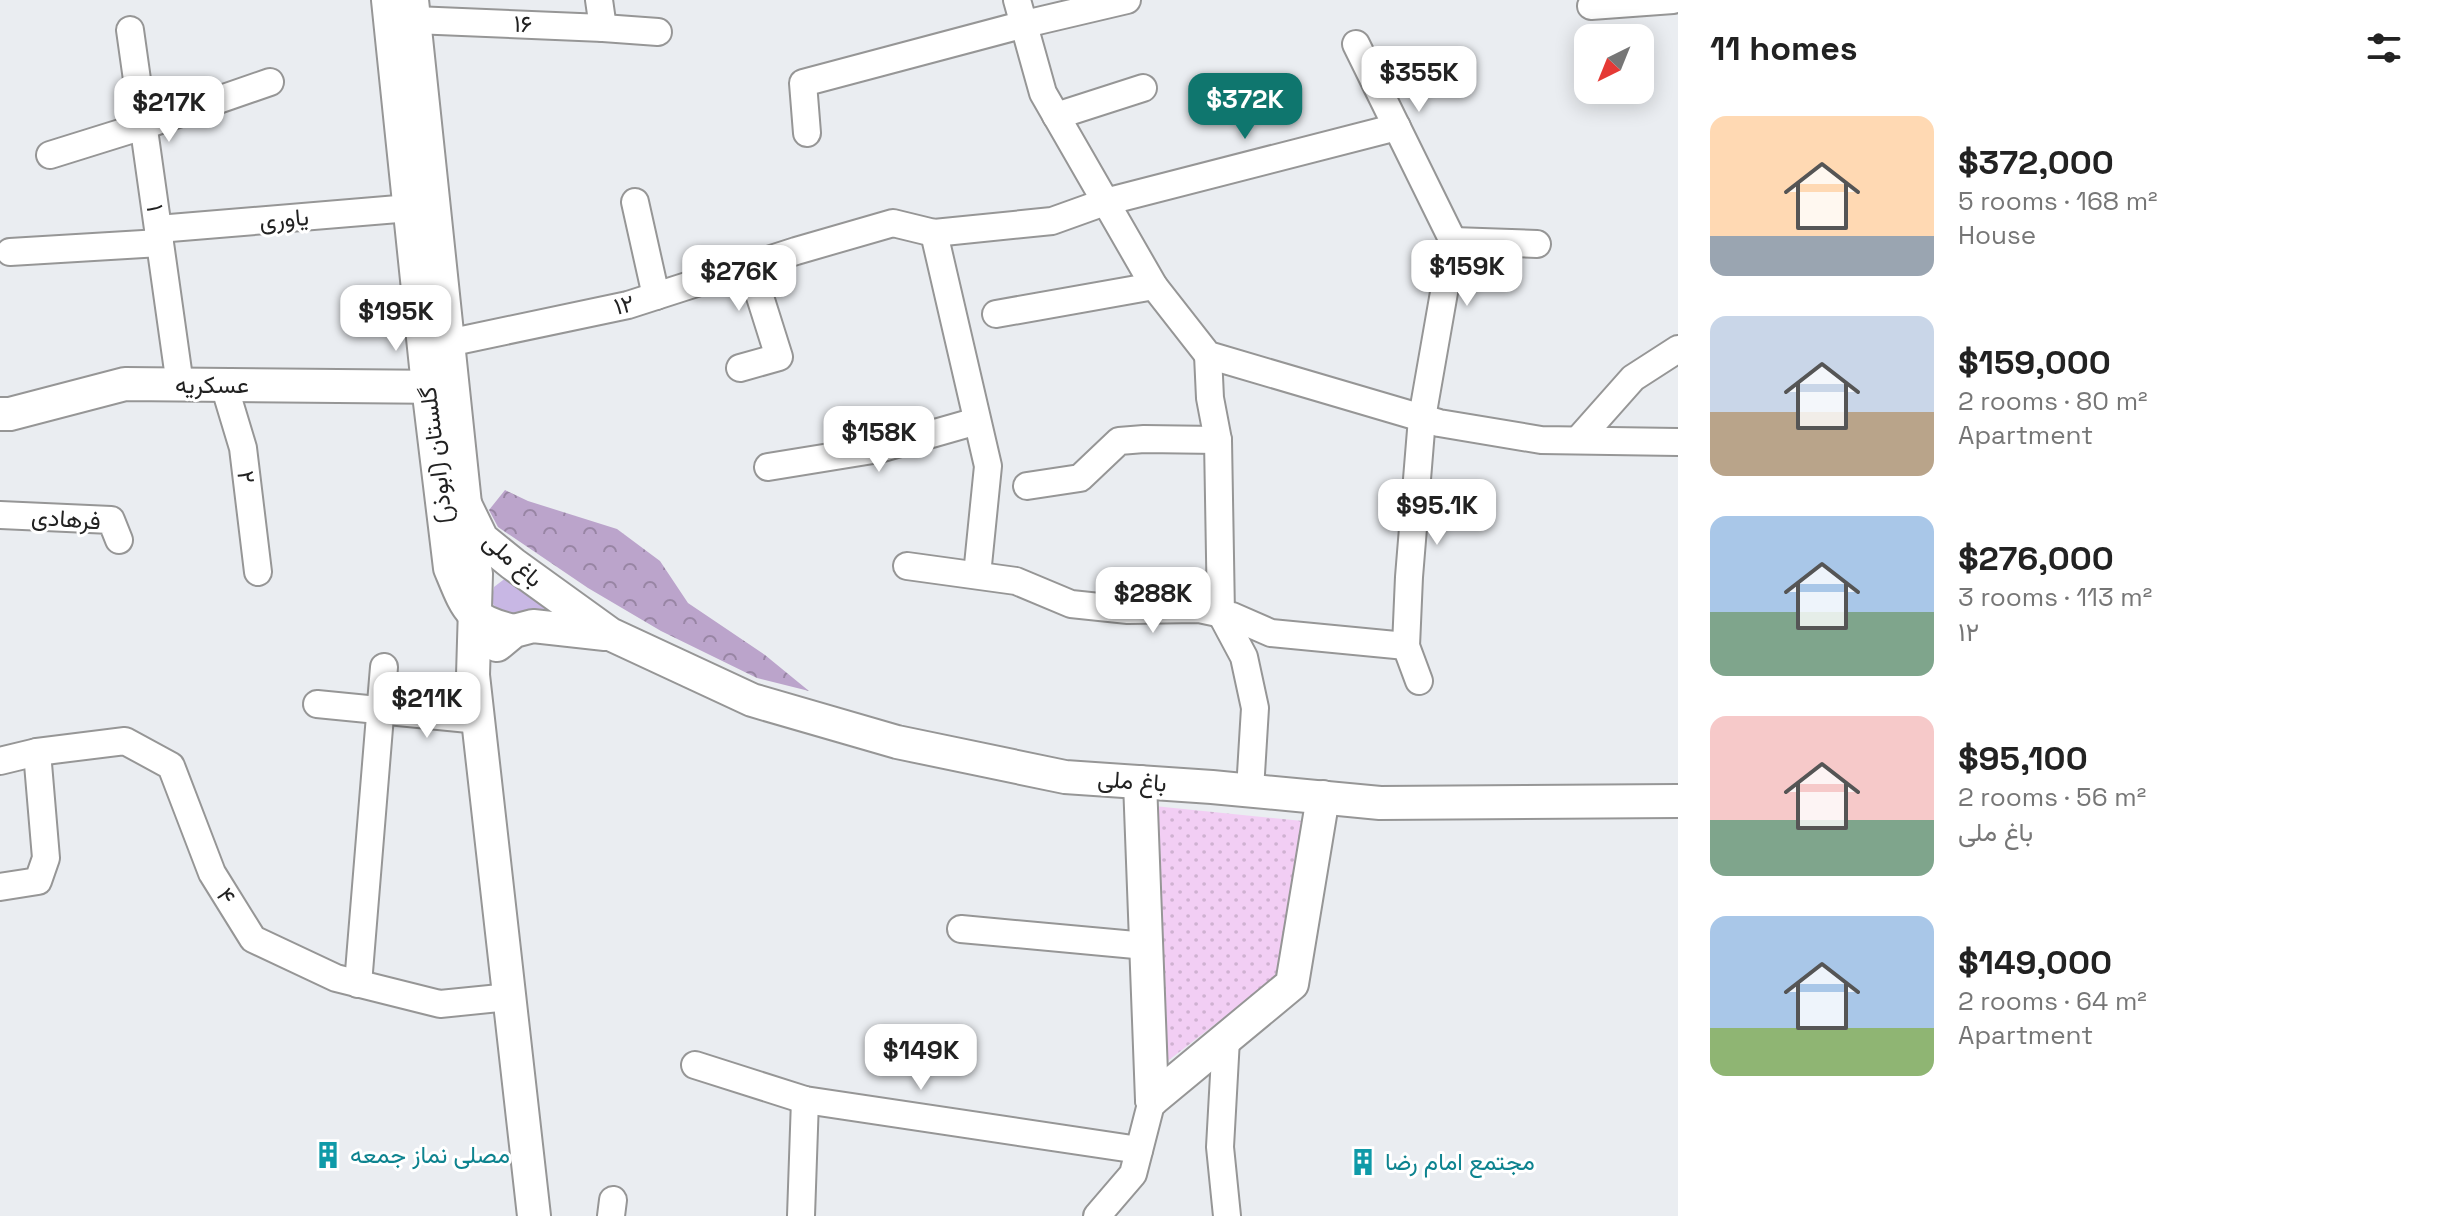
<!DOCTYPE html>
<html lang="en">
<head>
<meta charset="utf-8">
<style>
	body { margin:0; font-family:"Space Grotesk",Vazirmatn,sans-serif; background:#f6f6f6; color:#222; height:100vh; display:flex; flex-direction:column; font-size:30px; white-space:nowrap }
	* { box-sizing:border-box; margin:0 }
	p { font-size:26px; color:#767676 }
	.icon { flex:none; width:44px; height:44px; fill:none; stroke:currentColor; stroke-width:2; stroke-linecap:round; stroke-linejoin:round }
	.map { position:relative; flex:1; overflow:hidden }
	.panel { display:flex; flex-direction:column; background:#fff; width:760px }
	.panel>* { flex:none }
	.needle { width:52px; rotate:223deg }
	.buttons { position:absolute; left:1574px; top:24px; display:grid; gap:16px }
	.buttons a { display:grid; place-items:center; width:80px; height:80px; border-radius:16px; background:#fff; box-shadow:0 4px 20px #0003; font-size:40px }
	.price { position:absolute; translate:-50% -68px; padding:0 18px; border-radius:16px; background:#fff; color:#222; font-size:26px; line-height:52px; filter:drop-shadow(0 2px 4px #0008) }
	.price::after { content:''; position:absolute; left:50%; top:48px; width:24px; height:18px; margin-left:-12px; background:inherit; clip-path:polygon(0 0,100% 0,50% 100%) }
	.price.active { background:#0f766e; color:#fff }
	ul { padding:0; list-style:none }
	li { display:flex; align-items:center; gap:24px; height:200px; padding:0 32px }
	li span { display:grid; place-items:center; flex:none; width:224px; height:160px; border-radius:16px; color:#555 }
	li>.icon { margin-inline-start:auto }
	span .icon { width:96px; height:96px; fill:#fffc; stroke-width:1 }
	li b { font-size:34px }
	h2 { display:flex; justify-content:space-between; align-items:center; height:96px; padding:0 32px; font-size:34px }
	main { display:flex; flex:1; min-height:0 }
	.map>svg:first-child { display:block }
	.grass { fill:#c8b7e4 }
	.forest { fill:url(#forest-crowns) }
	.park { fill:url(#park-dots) }
	.lines { fill:none; stroke-linecap:round; stroke-linejoin:round }
	.minor-casing { stroke:#969696; stroke-width:30 }
	.tertiary-casing { stroke:#969696; stroke-width:36 }
	.minor { stroke:#fff; stroke-width:26 }
	.tertiary { stroke:#fff; stroke-width:32 }
	.labels { text-anchor:middle; stroke-width:6; stroke-linejoin:round; paint-order:stroke }
	.street-label { font-size:24px; fill:#222; stroke:#fff }
	.culture-label { font-size:24px; fill:#0d838f; stroke:#fff; text-anchor:start }
</style>
</head>
<body>
<main>
<div class="map">
<svg width="1678" height="1216" viewBox="0 0 1678 1216">
	<defs>
		<pattern id="forest-crowns" width="20" height="18" patternUnits="userSpaceOnUse" patternTransform="scale(2)"><rect width="20" height="18" fill="#bba4cb"/><path d="M2 6a3 3 0 1 1 6 0M12 15a3 3 0 1 1 6 0" fill="none" stroke="#9885a4"/></pattern>
		<pattern id="park-dots" width="8" height="8" patternUnits="userSpaceOnUse" patternTransform="scale(2)"><rect width="8" height="8" fill="#f2cef4"/><path d="M2 2h.1M6 6h.1" fill="none" stroke="#cfb1d1" stroke-width="1.8" stroke-linecap="round"/></pattern>
	</defs>
	<rect width="100%" height="100%" fill="#eaedf1"/>
	<path class="grass" d="M 507,577 L 579,622 L 503,615 L 491,602 L 494,587 Z"/>
	<path class="forest" d="M 505,490 L 528,501 L 617,529 L 660,561 L 688,603 L 765,655 L 809,691 L 757,678 L 661,631 L 588,588 L 498,527 L 489,510 Z"/>
	<path class="park" d="M 1154,806 L 1303,821 L 1275,978 L 1165,1063 Z"/>
	<g class="lines">
		<g class="minor-casing">
			<g id="minor">
				<path d="M 1017,0 L 1043,93 L 1154,286 L 1208,355 L 1439,423 L 1541,440 L 1678,442"/>
				<path d="M 1591,6 L 1673,0"/>
				<path d="M 414,20 L 603,28 L 599,0"/>
				<path d="M 603,28 L 658,32"/>
				<path d="M 130,30 L 180,385"/>
				<path d="M 1356,44 L 1453,241 L 1422,418 L 1409,577 L 1406,646 L 1419,681"/>
				<path d="M 1056,116 L 1143,88"/>
				<path d="M 807,133 L 803,83 L 1025,24 L 1127,0"/>
				<path d="M 50,155 L 143,126 L 270,82"/>
				<path d="M 635,202 L 656,296"/>
				<path d="M 158,229 L 410,208"/>
				<path d="M 934,233 L 988,466 L 977,575"/>
				<path d="M 1453,241 L 1537,244"/>
				<path d="M 10,252 L 160,243"/>
				<path d="M 996,314 L 1154,286"/>
				<path d="M 448,343 L 628,305 L 796,251 L 893,223 L 934,233 L 1052,221 L 1105,202 L 1397,127"/>
				<path d="M 1208,355 L 1210,398 L 1218,440 L 1221,614 L 1244,657 L 1255,708 L 1250,790"/>
				<path d="M 740,368 L 779,357 L 750,265"/>
				<path d="M 224,385 L 243,448 L 258,572"/>
				<path d="M 1578,440 L 1633,378 L 1678,349"/>
				<path d="M 768,467 L 879,449 L 977,421"/>
				<path d="M 1027,486 L 1080,478 L 1119,441 L 1144,439 L 1218,440"/>
				<path d="M 0,515 L 111,520 L 119,540"/>
				<path d="M 907,566 L 1016,581 L 1071,604 L 1128,610 L 1199,609 L 1232,616 L 1271,633 L 1406,646"/>
				<path d="M 317,704 L 479,720"/>
				<path d="M 0,761 L 37,752 L 125,741 L 171,766 L 212,873 L 253,939 L 336,978 L 440,1004 L 510,997"/>
				<path d="M 0,887 L 38,881 L 46,858 L 37,752"/>
				<path d="M 961,929 L 1146,946"/>
				<path d="M 358,984 L 384,667"/>
				<path d="M 1226,1039 L 1220,1147 L 1227,1216"/>
				<path d="M 695,1065 L 805,1100 L 1139,1150"/>
				<path d="M 611,1216 L 613,1200"/>
				<path d="M 801,1216 L 805,1100"/>
				<path d="M 1097,1216 L 1133,1174 L 1152,1100"/>
			</g>
		</g>
		<g class="tertiary-casing">
			<g id="tertiary">
				<path d="M 388,0 L 428,386 L 450,568 C 467,609 469,621 514,631"/>
				<path d="M 412,0 L 465,504 L 476,574 L 473,675 L 534,1216"/>
				<path d="M 0,414 L 10,414 L 125,384 L 450,387"/>
				<path d="M 465,504 L 482,539 L 513,564 L 610,634 L 752,700 L 897,742 L 1065,777 L 1212,787 L 1380,803 L 1678,801"/>
				<path d="M 497,645 L 514,631 L 533,626 L 605,634"/>
				<path d="M 1140,782 L 1152,1100"/>
				<path d="M 1152,1100 L 1292,984 L 1323,797"/>
			</g>
		</g>
		<use href="#minor" class="minor"/>
		<use href="#tertiary" class="tertiary"/>
	</g>
	<defs>
		<g id="building-bare" transform="scale(2.16)"><path d="M-4-6H4V6H1V3H-1V6H-4ZM-2.5-4.3h1.7v1.8h-1.7ZM.8-4.3h1.7v1.8H.8ZM-2.5-1h1.7V.8h-1.7ZM.8-1h1.7V.8H.8Z" fill="#0f9aa8" stroke="#fff" stroke-width="2.5" paint-order="stroke"/></g>
	</defs>
	<g fill-rule="evenodd">
		<use href="#building-bare" x="328" y="1155"/>
		<use href="#building-bare" x="1363" y="1162"/>
	</g>
	<g class="labels">
		<g class="street-label">
			<text transform="translate(523 24) rotate(2)" y="8">۱۶</text>
			<text transform="translate(155 208) rotate(82)" y="8">۱</text>
			<text transform="translate(284 219) rotate(-5)" y="8">یاوری</text>
			<text transform="translate(624 305) rotate(-14)" y="8">۱۲</text>
			<text x="212" y="393">عسکریه</text>
			<text transform="translate(436 455) rotate(-97)" y="8">گلستان (ابوذر)</text>
			<text transform="translate(246 477) rotate(83)" y="8">۲</text>
			<text transform="translate(66 519) rotate(4)" y="8">فرهادی</text>
			<text transform="translate(513 560) rotate(41)" y="8">باغ ملی</text>
			<text transform="translate(1132 781) rotate(4)" y="8">باغ ملی</text>
			<text transform="translate(226 896) rotate(58)" y="8">۴</text>
		</g>
		<g class="culture-label">
			<text x="350" y="1163">مصلی نماز جمعه</text>
			<text x="1385" y="1170">مجتمع امام رضا</text>
		</g>
	</g>
</svg>
<div class="buttons">
<a><svg class="needle" viewBox="-14 -14 28 28"><path d="M0-13l5 13h-10z" fill="#e53935"/><path d="M0 13l5-13h-10z" fill="#767676"/></svg></a>
</div>
<b class="price" style="left:1419px;top:114px">$355K</b>
<b class="price active" style="left:1245px;top:141px">$372K</b>
<b class="price" style="left:169px;top:144px">$217K</b>
<b class="price" style="left:1467px;top:308px">$159K</b>
<b class="price" style="left:739px;top:313px">$276K</b>
<b class="price" style="left:396px;top:353px">$195K</b>
<b class="price" style="left:879px;top:474px">$158K</b>
<b class="price" style="left:1437px;top:547px">$95.1K</b>
<b class="price" style="left:1153px;top:635px">$288K</b>
<b class="price" style="left:427px;top:740px">$211K</b>
<b class="price" style="left:921px;top:1092px">$149K</b>
</div>
<section class="panel">
<h2>11 homes<svg class="icon" aria-label="filters" viewBox="0 0 24 24"><path d="M4 7h16M4 17h16"/><circle cx="9" cy="7" r="2"/><circle cx="15" cy="17" r="2"/></svg></h2>
<ul>
<li><span style="background:linear-gradient(#ffd9b3 75%,#9aa5b1 0)"><svg class="icon" aria-label="home" viewBox="0 0 24 24"><path d="M3 11l9-7 9 7M6 9v11h12V9"/></svg></span><div><b>$372,000</b><p>5 rooms · 168 m²</p><p>House</p></div></li>
<li><span style="background:linear-gradient(#c9d6e8 60%,#b9a48a 0)"><svg class="icon" aria-label="home" viewBox="0 0 24 24"><path d="M3 11l9-7 9 7M6 9v11h12V9"/></svg></span><div><b>$159,000</b><p>2 rooms · 80 m²</p><p>Apartment</p></div></li>
<li><span style="background:linear-gradient(#a9c7e8 60%,#7fa58c 0)"><svg class="icon" aria-label="home" viewBox="0 0 24 24"><path d="M3 11l9-7 9 7M6 9v11h12V9"/></svg></span><div><b>$276,000</b><p>3 rooms · 113 m²</p><p>۱۲</p></div></li>
<li><span style="background:linear-gradient(#f6c9c9 65%,#7fa58c 0)"><svg class="icon" aria-label="home" viewBox="0 0 24 24"><path d="M3 11l9-7 9 7M6 9v11h12V9"/></svg></span><div><b>$95,100</b><p>2 rooms · 56 m²</p><p>باغ ملی</p></div></li>
<li><span style="background:linear-gradient(#a9c7e8 70%,#8fb573 0)"><svg class="icon" aria-label="home" viewBox="0 0 24 24"><path d="M3 11l9-7 9 7M6 9v11h12V9"/></svg></span><div><b>$149,000</b><p>2 rooms · 64 m²</p><p>Apartment</p></div></li>
</ul>
</section>
</main>
</body>
</html>
